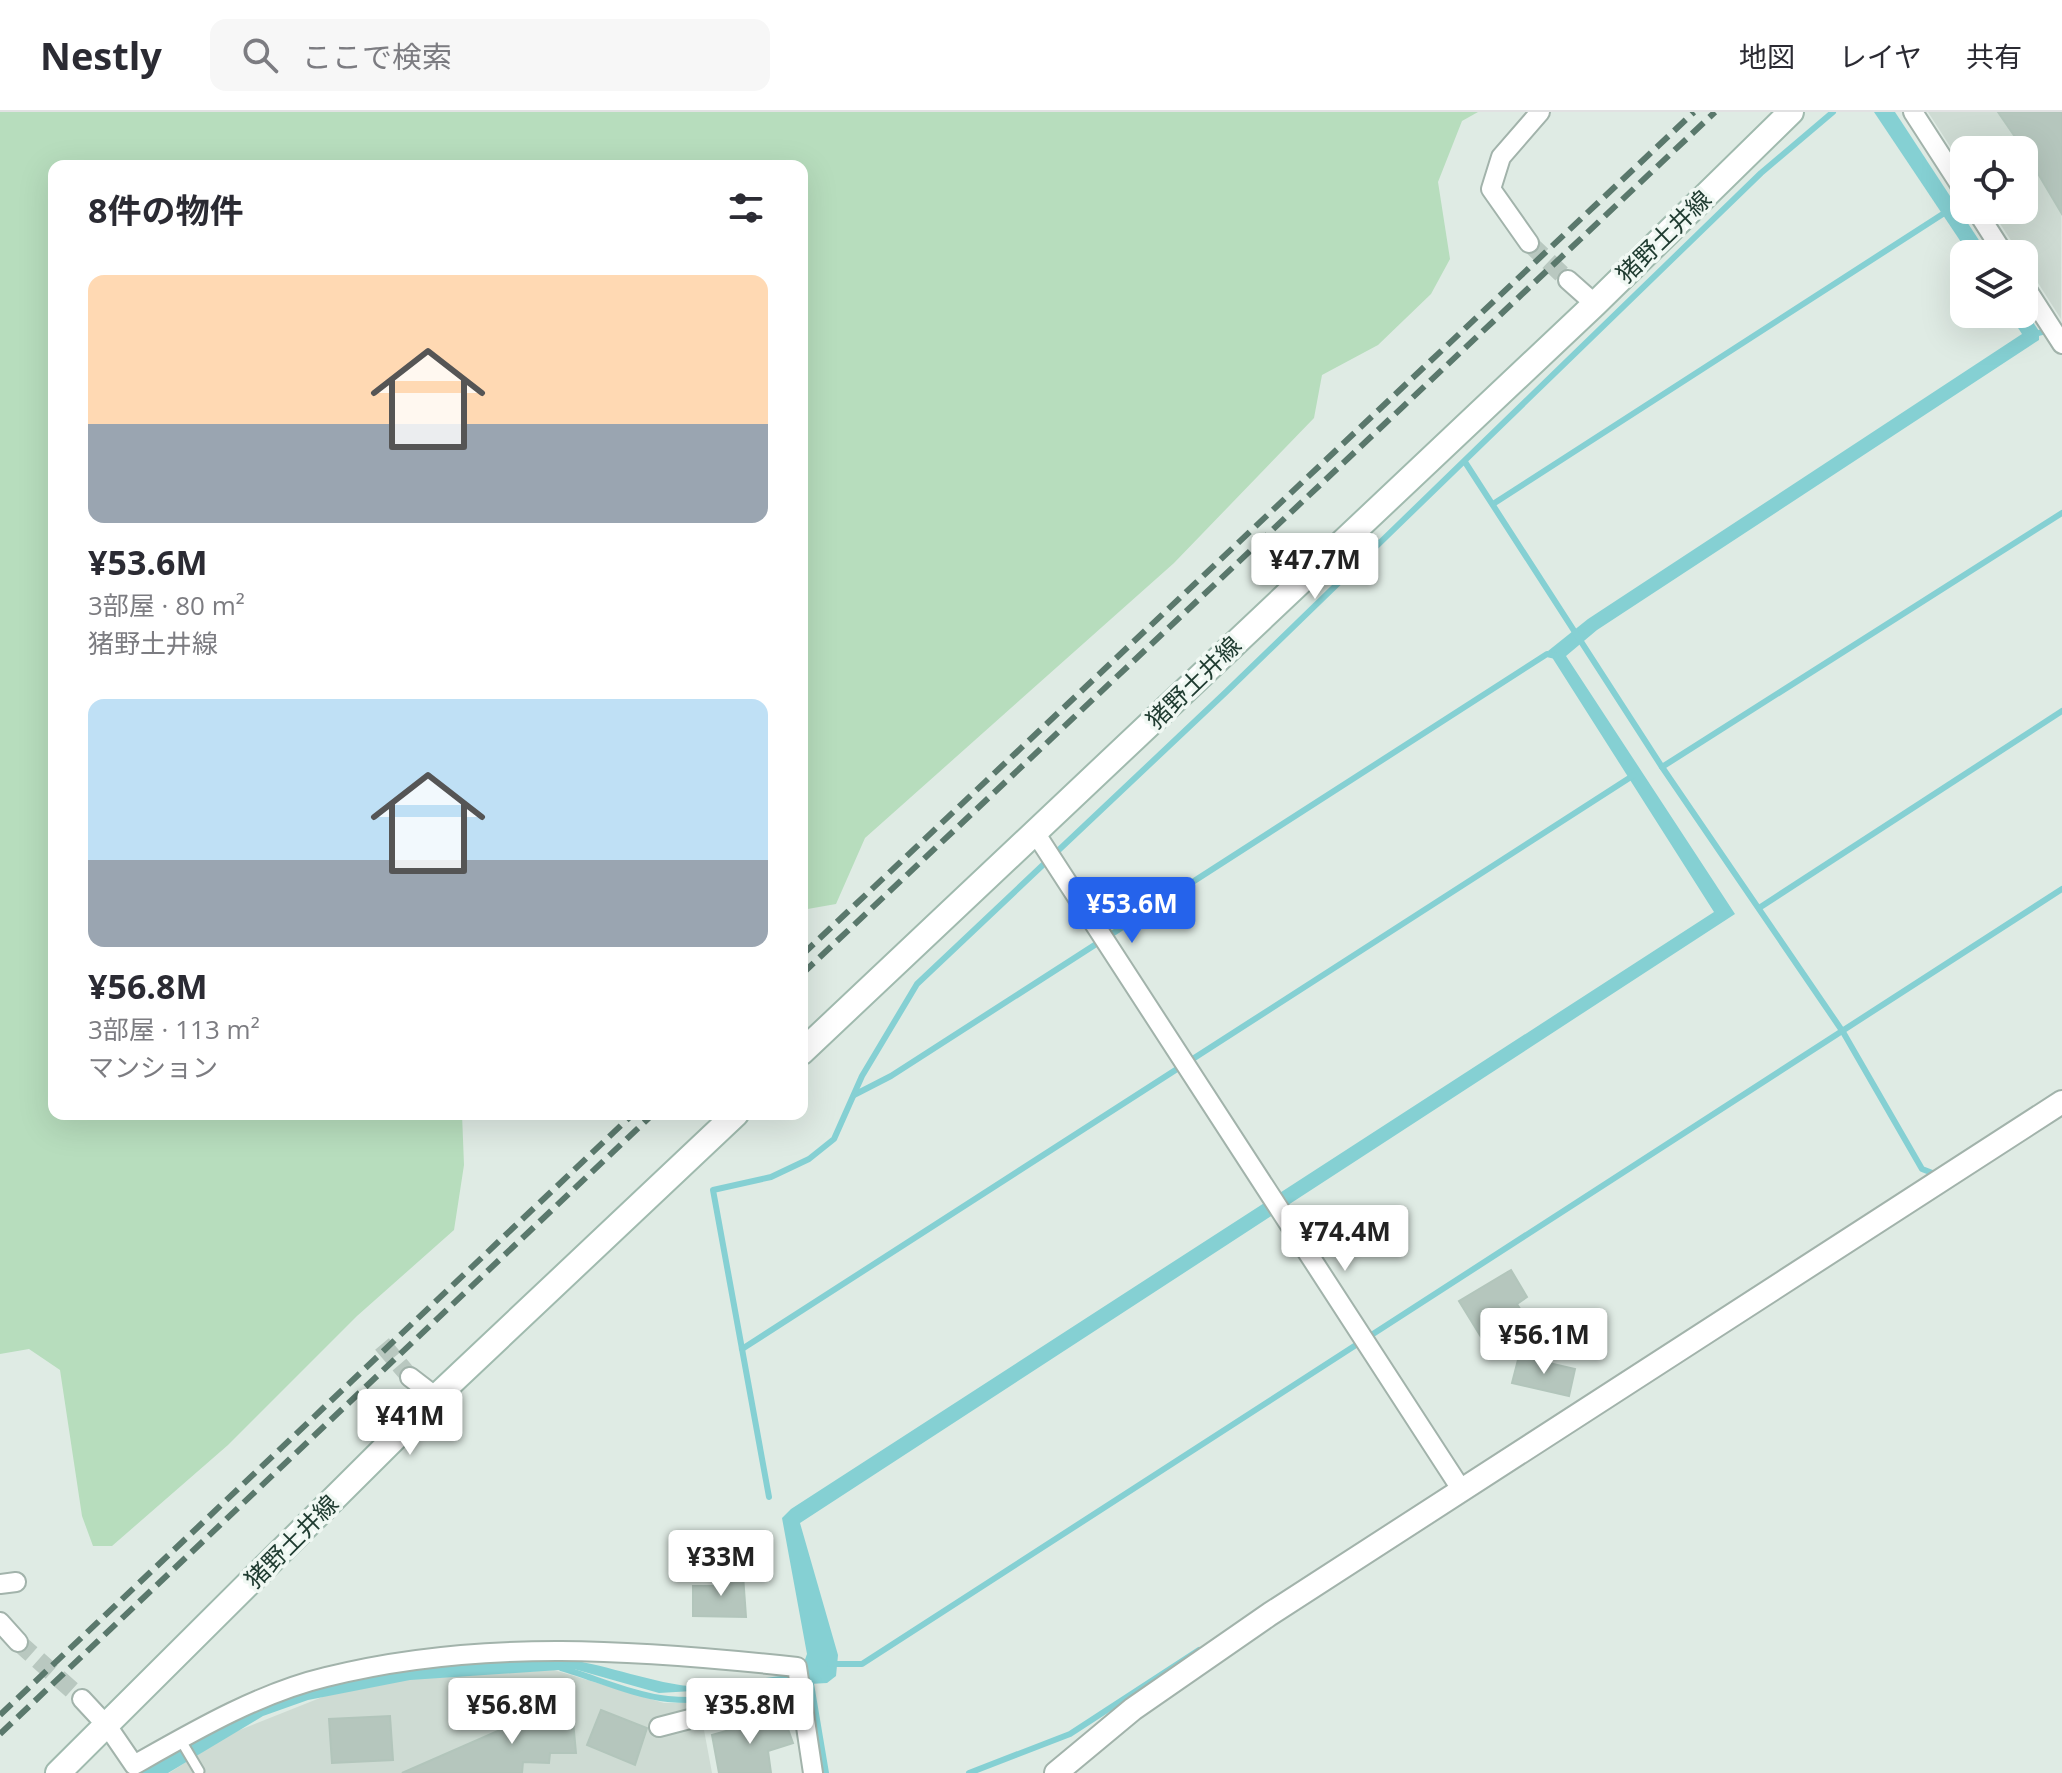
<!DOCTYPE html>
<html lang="ja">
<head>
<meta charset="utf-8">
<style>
	body { margin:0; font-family:"Open Sans","Noto Sans JP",sans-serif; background:#f7f7f7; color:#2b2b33; height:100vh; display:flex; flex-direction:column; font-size:30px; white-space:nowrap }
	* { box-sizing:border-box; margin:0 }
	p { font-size:26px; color:#7c7c81 }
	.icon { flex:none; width:44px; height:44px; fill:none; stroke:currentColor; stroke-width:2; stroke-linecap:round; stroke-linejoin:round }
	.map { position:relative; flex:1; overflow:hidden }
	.drawer { position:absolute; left:48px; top:48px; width:760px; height:960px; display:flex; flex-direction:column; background:#fff; border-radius:16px; box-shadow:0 8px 32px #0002 }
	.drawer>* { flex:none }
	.tools { position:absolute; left:1950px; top:24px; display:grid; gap:16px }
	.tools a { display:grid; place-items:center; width:88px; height:88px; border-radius:16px; background:#fff; box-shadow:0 8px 32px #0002; font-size:40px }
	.price { position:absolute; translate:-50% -68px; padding:0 18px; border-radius:8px; background:#fff; color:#222; font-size:26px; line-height:52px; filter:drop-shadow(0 2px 4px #0008) }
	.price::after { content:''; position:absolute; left:50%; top:48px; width:24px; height:18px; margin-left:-12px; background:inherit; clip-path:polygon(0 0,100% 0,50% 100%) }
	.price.selected { background:#2563eb; color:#fff }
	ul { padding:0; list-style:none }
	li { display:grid; align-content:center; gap:16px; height:424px; padding:0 40px }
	li span { display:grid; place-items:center; height:248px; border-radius:16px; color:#555 }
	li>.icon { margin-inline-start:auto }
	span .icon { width:144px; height:144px; fill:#fffc; stroke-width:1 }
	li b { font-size:34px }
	h2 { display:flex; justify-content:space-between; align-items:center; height:96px; padding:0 40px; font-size:34px }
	header { display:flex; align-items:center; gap:48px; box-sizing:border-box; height:112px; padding:0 40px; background:#fff; border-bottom:2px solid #e1e1e2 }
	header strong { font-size:38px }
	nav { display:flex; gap:44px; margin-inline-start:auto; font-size:28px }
	.search { width:560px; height:72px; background:#f7f7f7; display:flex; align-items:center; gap:20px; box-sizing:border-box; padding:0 28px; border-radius:16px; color:#7c7c81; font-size:30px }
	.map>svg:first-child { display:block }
	.built { fill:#cedbd3 }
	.green { fill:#b7ddbd }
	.water { fill:#85d0d3 }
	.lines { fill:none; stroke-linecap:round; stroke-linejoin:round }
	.stream { stroke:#85d0d3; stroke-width:6 }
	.building { fill:#b5c6bd; stroke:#b2c5bb; stroke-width:2 }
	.minor-tunnel { stroke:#b9c8c0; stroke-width:18; stroke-dasharray:18 9; stroke-linecap:butt }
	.service-casing { stroke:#a2b3ab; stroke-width:13 }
	.minor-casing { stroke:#a2b3ab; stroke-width:22 }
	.tertiary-casing { stroke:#a2b3ab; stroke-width:26 }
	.secondary-casing { stroke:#a0baae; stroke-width:28 }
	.service { stroke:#fff; stroke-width:9 }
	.minor { stroke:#fff; stroke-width:18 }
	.tertiary { stroke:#fff; stroke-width:22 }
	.secondary { stroke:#fff; stroke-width:24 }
	.rail { stroke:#5a786c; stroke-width:6; stroke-dasharray:16 8; stroke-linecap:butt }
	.labels { text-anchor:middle; stroke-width:7; stroke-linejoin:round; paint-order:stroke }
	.street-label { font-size:24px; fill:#203c31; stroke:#f0f8f3 }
</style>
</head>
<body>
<header>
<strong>Nestly</strong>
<div class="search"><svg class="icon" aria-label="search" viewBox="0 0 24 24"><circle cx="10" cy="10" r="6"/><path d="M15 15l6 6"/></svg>ここで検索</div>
<nav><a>地図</a><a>レイヤ</a><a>共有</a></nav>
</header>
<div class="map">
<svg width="2062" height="1661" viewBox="0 0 2062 1661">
	<rect width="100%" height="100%" fill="#dfebe4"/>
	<g class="built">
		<path d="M 1928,0 L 2062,0 L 2061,207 L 2024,149 L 2024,142 L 2020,142 L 1991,98 L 2024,98 L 2024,38 L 1964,38 L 1964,56 Z"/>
		<path d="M 554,1558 L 664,1591 L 699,1591 L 712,1661 L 169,1661 L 232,1621 L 325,1584 L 416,1566 Z"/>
	</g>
	<path class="green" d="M 0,0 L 1478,0 L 1462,9 L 1438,70 L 1450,147 L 1431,182 L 1378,233 L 1322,263 L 1314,306 L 1174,451 L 865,726 L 836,792 L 802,798 L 802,54 L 54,54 L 54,1002 L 462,1002 L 464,1053 L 454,1118 L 357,1204 L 228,1333 L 112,1434 L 93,1434 L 82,1404 L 60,1258 L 29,1237 L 0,1242 Z"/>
	<g class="water">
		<path d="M 1874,0 L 1895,0 L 1988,142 L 1969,142 Z"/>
		<path d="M 2024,197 L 2039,219 L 2039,228 L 1597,518 L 1566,544 L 1735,802 L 800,1411 L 838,1543 L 836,1564 L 827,1571 L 659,1581 L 574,1557 L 410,1568 L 308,1588 L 263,1604 L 168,1661 L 140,1661 C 164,1647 187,1628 212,1616 C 311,1569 439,1539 549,1546 C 594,1548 635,1566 680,1573 C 706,1577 760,1566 789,1563 L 802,1556 L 807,1542 L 782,1406 L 791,1397 L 1714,800 L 1548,539 L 1588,507 L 2022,222 L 2009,202 L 2024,202 Z"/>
	</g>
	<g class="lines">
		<g class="stream">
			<path d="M 2031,223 L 2062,215"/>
			<path d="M 1465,350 L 1662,655 L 1843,920 L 1922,1057 L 1935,1062"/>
			<path d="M 1493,392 L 1949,98"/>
			<path d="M 1662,655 L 2062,401"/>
			<path d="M 1759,796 L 2062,599"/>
			<path d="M 854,983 L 891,964 L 1547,542 L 1556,544"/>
			<path d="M 742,1237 L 1634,663"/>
			<path d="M 769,1385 L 713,1078 L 771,1065 L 809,1047 L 834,1027 L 862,964 L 917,872 L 1226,580 L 1761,61 L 1833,0"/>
			<path d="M 830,1552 L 862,1552 L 2062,777"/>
			<path d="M 561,1556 C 593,1565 635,1584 668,1587 C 699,1590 768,1585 795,1570"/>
			<path d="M 810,1566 L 826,1661"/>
			<path d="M 969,1661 L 1070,1622 L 1199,1538"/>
		</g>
	</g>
	<g class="building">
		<path d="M 1998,0 L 2062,0 L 2062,102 L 2024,38 Z"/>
		<path d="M 1511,1158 L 1527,1185 L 1517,1192 L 1522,1200 L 1481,1225 L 1459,1189 Z"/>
		<path d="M 1519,1244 L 1575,1257 L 1569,1284 L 1512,1271 Z"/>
		<path d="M 743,1463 L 746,1505 L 693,1504 L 693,1474 L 714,1474 L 714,1464 Z"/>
		<path d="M 571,1587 L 576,1641 L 550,1641 L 549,1651 L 523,1650 L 522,1661 L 402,1661 Z"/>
		<path d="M 601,1598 L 647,1616 L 635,1653 L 587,1633 Z"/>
		<path d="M 783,1603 L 793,1631 L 768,1639 L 771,1661 L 719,1661 L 712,1623 Z"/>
		<path d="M 390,1604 L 393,1648 L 332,1651 L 329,1607 Z"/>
	</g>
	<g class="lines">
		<g class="minor-tunnel">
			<path d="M 1529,131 L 1568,168"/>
			<path d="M 382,1232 L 410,1265"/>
			<path d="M 18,1530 L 82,1587"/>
		</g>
		<g class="service-casing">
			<path id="service" d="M 180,1627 L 199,1659"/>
		</g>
		<g class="minor-casing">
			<g id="minor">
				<path d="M 1913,0 L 1964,79"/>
				<path d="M 1976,98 L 2004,142"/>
				<path d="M 1529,131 L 1491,77 L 1501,45 L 1540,0"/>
				<path d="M 1568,168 L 1595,192"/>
				<path d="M 2024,173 L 2062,232"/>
				<path d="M 1036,722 L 1461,1377"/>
				<path d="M 410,1265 L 436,1285"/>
				<path d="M 0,1472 L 16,1470"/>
				<path d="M 0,1510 L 18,1530"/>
				<path d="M 82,1587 L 108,1615 L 134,1653 C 194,1619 259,1581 326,1565 C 481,1526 640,1538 797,1555 L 813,1661"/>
				<path d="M 659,1615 L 709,1602 L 735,1604 L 802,1585"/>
			</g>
		</g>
		<g class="tertiary-casing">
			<path id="tertiary" d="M 1056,1661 L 1133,1597 L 1270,1502 L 2062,990"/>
		</g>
		<g class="secondary-casing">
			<g id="secondary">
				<path d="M 802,940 L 1595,192 L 1791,0"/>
				<path d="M 58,1661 L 436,1285 L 736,1002"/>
			</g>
		</g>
		<use href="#service" class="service"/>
		<use href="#minor" class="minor"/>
		<use href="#tertiary" class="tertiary"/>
		<use href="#secondary" class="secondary"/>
		<g class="rail">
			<path d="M 802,843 L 1694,0"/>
			<path d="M 802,862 L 1715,0"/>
			<path d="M 0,1603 L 633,1002"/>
			<path d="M 0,1622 L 653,1002"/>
		</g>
	</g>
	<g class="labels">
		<g class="street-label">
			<text transform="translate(1664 125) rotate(-44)" y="8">猪野土井線</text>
			<text transform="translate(1194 571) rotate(-44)" y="8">猪野土井線</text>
			<text transform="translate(292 1430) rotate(-45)" y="8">猪野土井線</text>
		</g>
	</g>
</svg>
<div class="tools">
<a><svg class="icon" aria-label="locate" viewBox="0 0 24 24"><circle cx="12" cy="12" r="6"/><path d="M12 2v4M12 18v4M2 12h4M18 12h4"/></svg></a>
<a><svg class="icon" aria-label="layers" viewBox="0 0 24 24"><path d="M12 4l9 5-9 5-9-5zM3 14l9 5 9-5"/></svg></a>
</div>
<b class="price" style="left:1315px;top:489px">¥47.7M</b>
<b class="price selected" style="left:1132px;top:833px">¥53.6M</b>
<b class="price" style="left:1345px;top:1161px">¥74.4M</b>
<b class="price" style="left:1544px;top:1264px">¥56.1M</b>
<b class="price" style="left:410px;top:1345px">¥41M</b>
<b class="price" style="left:721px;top:1486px">¥33M</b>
<b class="price" style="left:512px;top:1634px">¥56.8M</b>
<b class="price" style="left:750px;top:1634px">¥35.8M</b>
<section class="drawer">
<h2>8件の物件<svg class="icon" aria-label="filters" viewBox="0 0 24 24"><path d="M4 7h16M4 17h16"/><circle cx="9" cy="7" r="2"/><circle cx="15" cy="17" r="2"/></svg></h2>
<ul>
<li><span style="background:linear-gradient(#ffd9b3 60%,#9aa5b1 0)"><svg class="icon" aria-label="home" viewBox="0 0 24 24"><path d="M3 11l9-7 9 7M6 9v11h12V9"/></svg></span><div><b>¥53.6M</b><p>3部屋 · 80 m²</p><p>猪野土井線</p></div></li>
<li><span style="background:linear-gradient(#bfe0f5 65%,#9aa5b1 0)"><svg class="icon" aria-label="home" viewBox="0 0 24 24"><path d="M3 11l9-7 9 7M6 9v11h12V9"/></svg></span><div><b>¥56.8M</b><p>3部屋 · 113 m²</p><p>マンション</p></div></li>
</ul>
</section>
</div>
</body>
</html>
